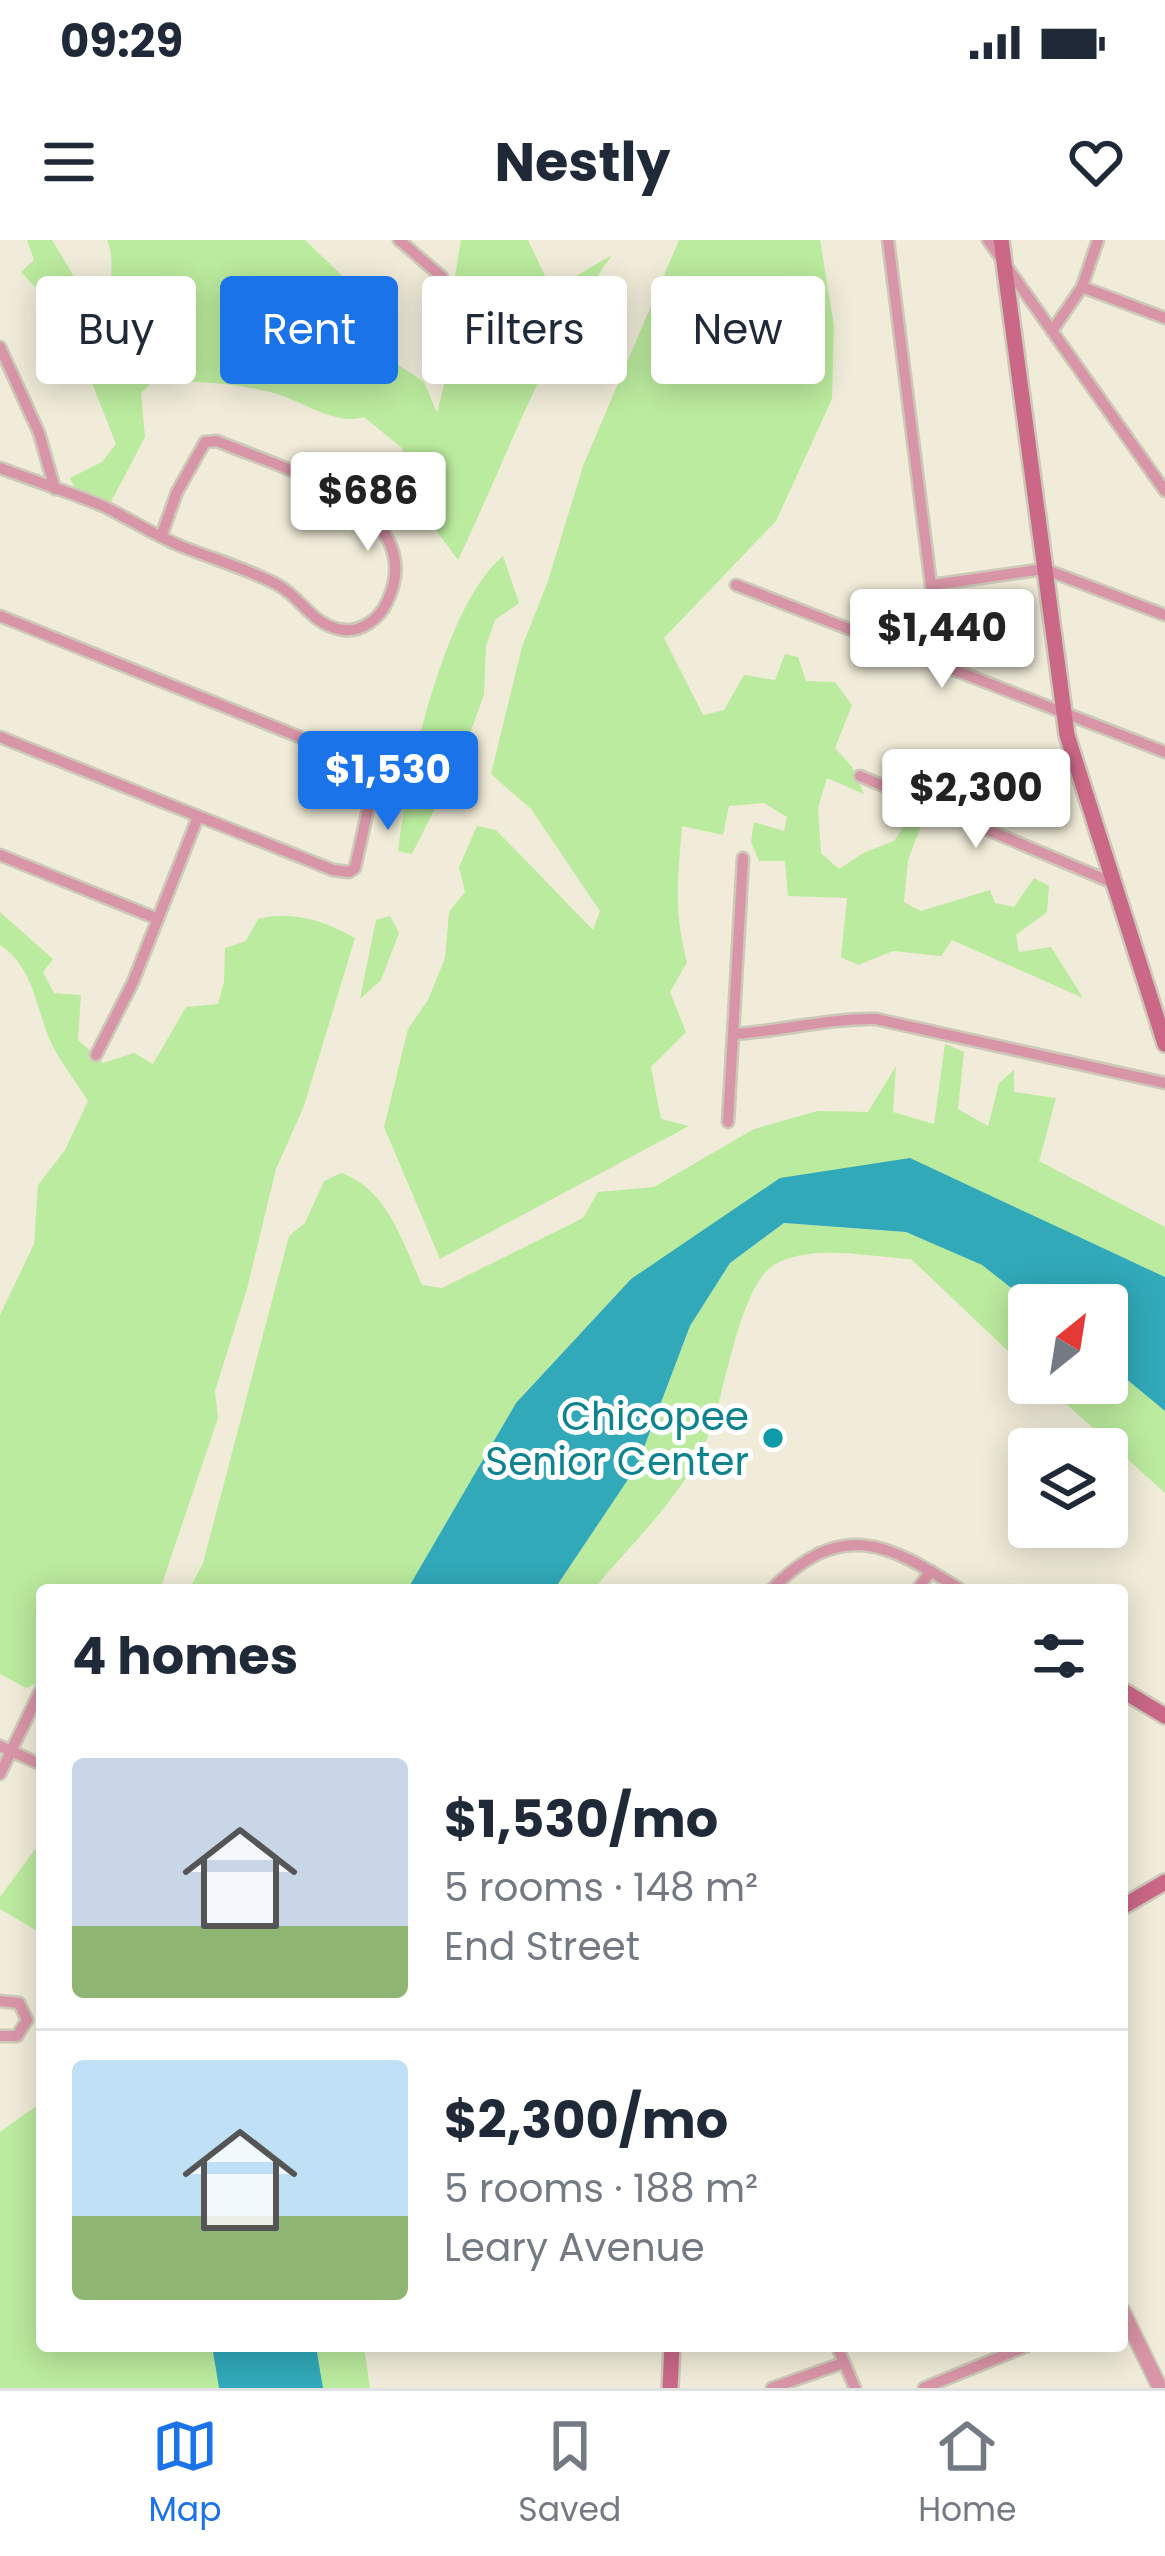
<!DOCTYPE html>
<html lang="en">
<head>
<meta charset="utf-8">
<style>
	body { margin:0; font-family:Poppins,sans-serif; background:#f2f2f3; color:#1f2937; height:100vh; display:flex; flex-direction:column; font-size:45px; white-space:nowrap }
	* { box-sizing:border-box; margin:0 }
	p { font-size:39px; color:#747a83 }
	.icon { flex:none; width:66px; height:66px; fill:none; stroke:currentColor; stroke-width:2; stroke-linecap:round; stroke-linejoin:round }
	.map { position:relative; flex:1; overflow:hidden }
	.sheet { position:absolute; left:36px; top:1344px; width:1092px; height:768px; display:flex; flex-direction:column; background:#fff; border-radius:12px; box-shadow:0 6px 30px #0003 }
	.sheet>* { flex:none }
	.hud { position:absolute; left:36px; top:36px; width:1095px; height:108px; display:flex; gap:24px }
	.needle { width:78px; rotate:30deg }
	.tools { position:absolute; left:1008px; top:1044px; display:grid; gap:24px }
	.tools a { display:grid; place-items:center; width:120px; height:120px; border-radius:12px; background:#fff; box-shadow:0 6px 30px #0003; font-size:60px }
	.price { position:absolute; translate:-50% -102px; padding:0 27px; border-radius:12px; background:#fff; color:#222; font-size:39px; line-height:78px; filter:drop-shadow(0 3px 6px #0008) }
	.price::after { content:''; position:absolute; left:50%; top:72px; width:36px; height:27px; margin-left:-18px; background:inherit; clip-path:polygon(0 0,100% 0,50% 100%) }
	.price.on { background:#1a73e8; color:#fff }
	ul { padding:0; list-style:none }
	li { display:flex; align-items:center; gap:36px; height:300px; padding:0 36px }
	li+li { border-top:3px solid #e0e1e3 }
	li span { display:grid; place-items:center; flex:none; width:336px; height:240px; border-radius:12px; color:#555 }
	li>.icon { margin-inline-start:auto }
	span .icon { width:144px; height:144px; fill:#fffc; stroke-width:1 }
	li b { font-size:51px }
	h2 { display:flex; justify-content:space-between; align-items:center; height:144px; padding:0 36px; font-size:51px }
	.chip { padding:0 42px; border-radius:12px; background:#fff; box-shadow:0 6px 30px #0003; font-size:42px; line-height:108px }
	.chip.on { background:#1a73e8; color:#fff }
	.status { display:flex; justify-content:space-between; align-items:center; height:84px; padding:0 60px; background:#fff; direction:ltr }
	.status svg { height:33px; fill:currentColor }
	header { display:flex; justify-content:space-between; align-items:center; height:156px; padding:0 36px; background:#fff; font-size:54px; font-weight:700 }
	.dock { display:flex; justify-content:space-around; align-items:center; height:168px; border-top:3px solid #e0e1e3; background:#fff; font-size:33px; color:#747a83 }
	.dock a { display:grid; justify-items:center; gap:6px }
	.dock .on { color:#1a73e8 }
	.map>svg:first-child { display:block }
	.green { fill:#bbeb9e }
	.water { fill:#31a9b9 }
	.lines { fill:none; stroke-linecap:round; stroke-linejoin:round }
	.minor-casing { stroke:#cdc9b8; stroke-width:15 }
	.tertiary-casing { stroke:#cdc9b8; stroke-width:18 }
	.secondary-casing { stroke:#cdc9b8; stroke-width:20 }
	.minor { stroke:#d995a8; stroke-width:10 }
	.tertiary { stroke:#d995a8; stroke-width:14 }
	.secondary { stroke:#cb6887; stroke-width:15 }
	.culture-dot { fill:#0f9aa8; stroke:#fff; stroke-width:4.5 }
	.labels { text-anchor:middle; stroke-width:10; stroke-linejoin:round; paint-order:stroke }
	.culture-label { font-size:39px; fill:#0d838f; stroke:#fff; text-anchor:end }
</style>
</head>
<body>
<div class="status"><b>09:29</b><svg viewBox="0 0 49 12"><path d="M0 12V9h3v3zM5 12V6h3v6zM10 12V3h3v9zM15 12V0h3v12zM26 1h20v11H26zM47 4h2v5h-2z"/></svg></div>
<header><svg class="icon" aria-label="menu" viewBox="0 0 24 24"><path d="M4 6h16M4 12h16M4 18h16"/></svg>Nestly<svg class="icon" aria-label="heart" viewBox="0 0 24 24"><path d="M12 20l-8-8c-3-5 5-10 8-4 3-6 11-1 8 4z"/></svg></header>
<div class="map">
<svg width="1165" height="2148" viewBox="0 0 1165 2148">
	<rect width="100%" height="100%" fill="#f1ecd9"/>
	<g class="green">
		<path d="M 27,0 L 52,0 L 91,65 L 113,63 C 108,41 116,20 107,0 L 305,0 L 356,49 L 347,84 L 385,130 L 397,124 L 424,142 L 437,173 L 448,128 L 449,72 L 461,0 L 528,0 L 552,50 L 612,15 C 544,109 508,216 458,320 L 423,273 L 426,257 L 406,230 L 402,208 L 364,177 C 334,186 303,161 274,153 C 236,143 191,140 152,142 L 141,153 L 145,197 L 111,262 L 74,247 L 70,238 L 102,222 L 116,204 L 88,133 L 78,131 L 65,108 L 70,104 L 66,89 L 51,90 L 39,73 L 51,64 L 21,32 L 34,20 Z"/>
		<path d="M 679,0 L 820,0 L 834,86 L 832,159 L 776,281 L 664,398 L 703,475 L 724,470 L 744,435 L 775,440 L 785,414 L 798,417 L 806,441 L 835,442 L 852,465 L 835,508 L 852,527 L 864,554 L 827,538 L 818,568 L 821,613 L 839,629 L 863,613 L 894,601 L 917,568 L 927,571 L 908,620 L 904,662 L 921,671 L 990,650 L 995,663 L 1014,667 L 1034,638 L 1049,646 L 1047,672 L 1016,695 L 1019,712 L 1051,707 L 1083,758 L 952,700 L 941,716 L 893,711 L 858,725 L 841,717 L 847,658 L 788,656 L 785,621 L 759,621 L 751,602 L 754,582 L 784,591 L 787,577 L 764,563 L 729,566 L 723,595 L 682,586 C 678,640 673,667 687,722 L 670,752 L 686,792 L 651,827 L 661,879 L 689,886 L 440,1019 L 384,887 L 408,789 L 428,760 L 445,718 L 449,672 L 465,652 L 459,627 L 477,586 L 496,590 L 593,690 L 600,671 L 531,569 L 491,534 L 522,407 L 548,341 L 583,226 Z"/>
		<path d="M 503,316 L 519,363 L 495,380 L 486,406 L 484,455 L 462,515 L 412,614 L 398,611 C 407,535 444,365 503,316 Z"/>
		<path d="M 0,672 L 53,719 L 43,732 L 54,753 L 81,755 L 78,800 L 103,823 L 134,813 L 153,824 L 186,767 L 218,764 L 224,742 L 225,708 L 246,701 L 258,679 C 293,670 324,681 355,698 L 304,866 L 276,929 L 247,1049 L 215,1151 L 218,1178 L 160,1350 L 42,1350 L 42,1441 L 26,1448 L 0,1434 L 0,1075 L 34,1004 L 38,945 L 65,910 L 88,861 C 75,840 57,818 48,796 C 35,762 32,726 0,705 Z"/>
		<path d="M 390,676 L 399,693 L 381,740 L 360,759 L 376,680 Z"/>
		<path d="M 945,804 L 964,812 L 958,869 L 988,886 L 999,843 L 1014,830 L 1014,852 L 1056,858 L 1039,921 L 1165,987 L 1165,1037 L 911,919 L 631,1039 L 516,1163 L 407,1350 L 189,1350 L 203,1323 L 289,996 L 305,983 L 324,941 L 341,933 C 387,948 403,1003 422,1045 L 442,1048 L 583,978 L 598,952 L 654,947 L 754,889 L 817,871 L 868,872 L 896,826 L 893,872 L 934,884 Z"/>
		<path d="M 784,983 L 906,992 L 982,1025 L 1033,1065 L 1029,1065 L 1029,1131 L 911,1019 C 869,1017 811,1003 774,1025 C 741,1044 725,1149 712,1186 C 691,1249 634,1300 593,1350 L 554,1350 L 637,1226 L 690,1086 L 730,1023 Z"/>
		<path d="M 1107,1123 L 1165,1171 L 1165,1253 L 1043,1143 L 1107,1143 Z"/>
		<path d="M 42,1600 L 42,1694 L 0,1669 L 0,1657 Z"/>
		<path d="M 42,1862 L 42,2106 L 212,2106 L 219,2148 L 0,2148 L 0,1892 Z"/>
		<path d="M 316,2106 L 364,2106 L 370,2148 L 323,2148 Z"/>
	</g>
	<g class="water">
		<path d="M 910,918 L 1165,1037 L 1165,1171 L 1107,1123 L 1107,1065 L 1033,1065 L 982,1025 L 906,992 L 784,983 L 730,1023 L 690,1086 L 637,1226 L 554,1350 L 407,1350 L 516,1163 L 631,1039 L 780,938 Z"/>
		<path d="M 212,2106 L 316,2106 L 323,2148 L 219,2148 Z"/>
	</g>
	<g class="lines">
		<g class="minor-casing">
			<g id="minor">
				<path d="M 399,0 L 442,37"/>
				<path d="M 888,0 L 941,426"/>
				<path d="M 988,0 L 1165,251"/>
				<path d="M 1082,47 L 1165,78"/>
				<path d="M 1052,91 L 1082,47 L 1098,0"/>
				<path d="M 0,107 L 39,193 L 55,249"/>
				<path d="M 0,228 C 34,241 70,252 103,266 C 128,278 151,293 176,304 C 209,318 246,328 278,345 C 303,359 312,386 344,390 C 362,392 380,378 387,362 C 433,267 277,227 217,201 L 205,202 L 177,252 L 161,297"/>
				<path d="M 736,345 L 1165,512"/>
				<path d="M 932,345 L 1044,329 L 1165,375"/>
				<path d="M 0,376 L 369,525 L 375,537 L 355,628 L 349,632 L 333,630 L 0,497"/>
				<path d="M 860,536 L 1111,642"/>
				<path d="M 0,615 L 158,679"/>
				<path d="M 735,794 C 782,791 829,778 876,779 L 1165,843"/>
				<path d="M 96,815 L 133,742 L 198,577"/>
				<path d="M 728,882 L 743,618"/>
				<path d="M 771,1350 C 842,1278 887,1303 961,1350"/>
				<path d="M 917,1350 L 931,1331"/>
				<path d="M 0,1506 L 42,1525"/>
				<path d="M 0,1534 L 41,1449"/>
				<path d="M 0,1761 L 19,1763 L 27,1780 L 17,1796 L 0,1796"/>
				<path d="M 837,2106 L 855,2148"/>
				<path d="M 772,2148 L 843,2123"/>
				<path d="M 924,2148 L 1027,2106"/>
			</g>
		</g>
		<g class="tertiary-casing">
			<path id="tertiary" d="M 1122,2070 L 1160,2148"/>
		</g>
		<g class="secondary-casing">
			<g id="secondary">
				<path d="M 1001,0 L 1067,495 L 1165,804"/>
				<path d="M 1122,1450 L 1165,1476"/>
				<path d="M 1122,1667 L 1165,1642"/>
				<path d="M 670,2148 L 672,2106"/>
			</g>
		</g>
		<use href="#minor" class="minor"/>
		<use href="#tertiary" class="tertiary"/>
		<use href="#secondary" class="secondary"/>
	</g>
	<circle class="culture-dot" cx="773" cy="1198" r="12"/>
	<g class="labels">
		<g class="culture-label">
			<text x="749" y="1190">Chicopee<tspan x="749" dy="45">Senior Center</tspan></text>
		</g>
	</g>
</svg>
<div class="tools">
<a><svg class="needle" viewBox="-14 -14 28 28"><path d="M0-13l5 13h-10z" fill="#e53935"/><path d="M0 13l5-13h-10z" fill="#747a83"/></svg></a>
<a><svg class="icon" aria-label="layers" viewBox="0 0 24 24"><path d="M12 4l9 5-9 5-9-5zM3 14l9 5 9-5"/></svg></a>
</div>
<b class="price" style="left:368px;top:314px">$686</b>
<b class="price" style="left:942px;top:451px">$1,440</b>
<b class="price on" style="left:388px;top:593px">$1,530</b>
<b class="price" style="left:976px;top:611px">$2,300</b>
<div class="hud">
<a class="chip">Buy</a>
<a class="chip on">Rent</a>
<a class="chip">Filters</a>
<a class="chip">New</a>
</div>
<section class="sheet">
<h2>4 homes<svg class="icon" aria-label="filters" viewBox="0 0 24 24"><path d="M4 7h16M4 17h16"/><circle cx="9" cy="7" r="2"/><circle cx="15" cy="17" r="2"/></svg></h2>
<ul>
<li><span style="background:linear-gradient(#c9d6e8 70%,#8fb573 0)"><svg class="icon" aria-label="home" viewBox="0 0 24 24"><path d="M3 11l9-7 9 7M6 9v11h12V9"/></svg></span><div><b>$1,530/mo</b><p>5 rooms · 148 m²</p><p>End Street</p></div></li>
<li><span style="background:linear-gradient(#bfe0f5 65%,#8fb573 0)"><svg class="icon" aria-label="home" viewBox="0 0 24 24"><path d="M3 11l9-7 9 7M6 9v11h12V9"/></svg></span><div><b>$2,300/mo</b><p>5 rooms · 188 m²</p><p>Leary Avenue</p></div></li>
</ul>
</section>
</div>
<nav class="dock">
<a class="on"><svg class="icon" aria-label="map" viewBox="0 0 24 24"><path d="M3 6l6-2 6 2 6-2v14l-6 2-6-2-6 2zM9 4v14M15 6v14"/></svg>Map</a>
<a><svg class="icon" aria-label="saved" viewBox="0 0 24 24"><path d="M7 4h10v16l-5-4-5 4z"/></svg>Saved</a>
<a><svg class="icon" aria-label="home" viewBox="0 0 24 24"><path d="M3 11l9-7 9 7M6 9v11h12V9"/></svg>Home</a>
</nav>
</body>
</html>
